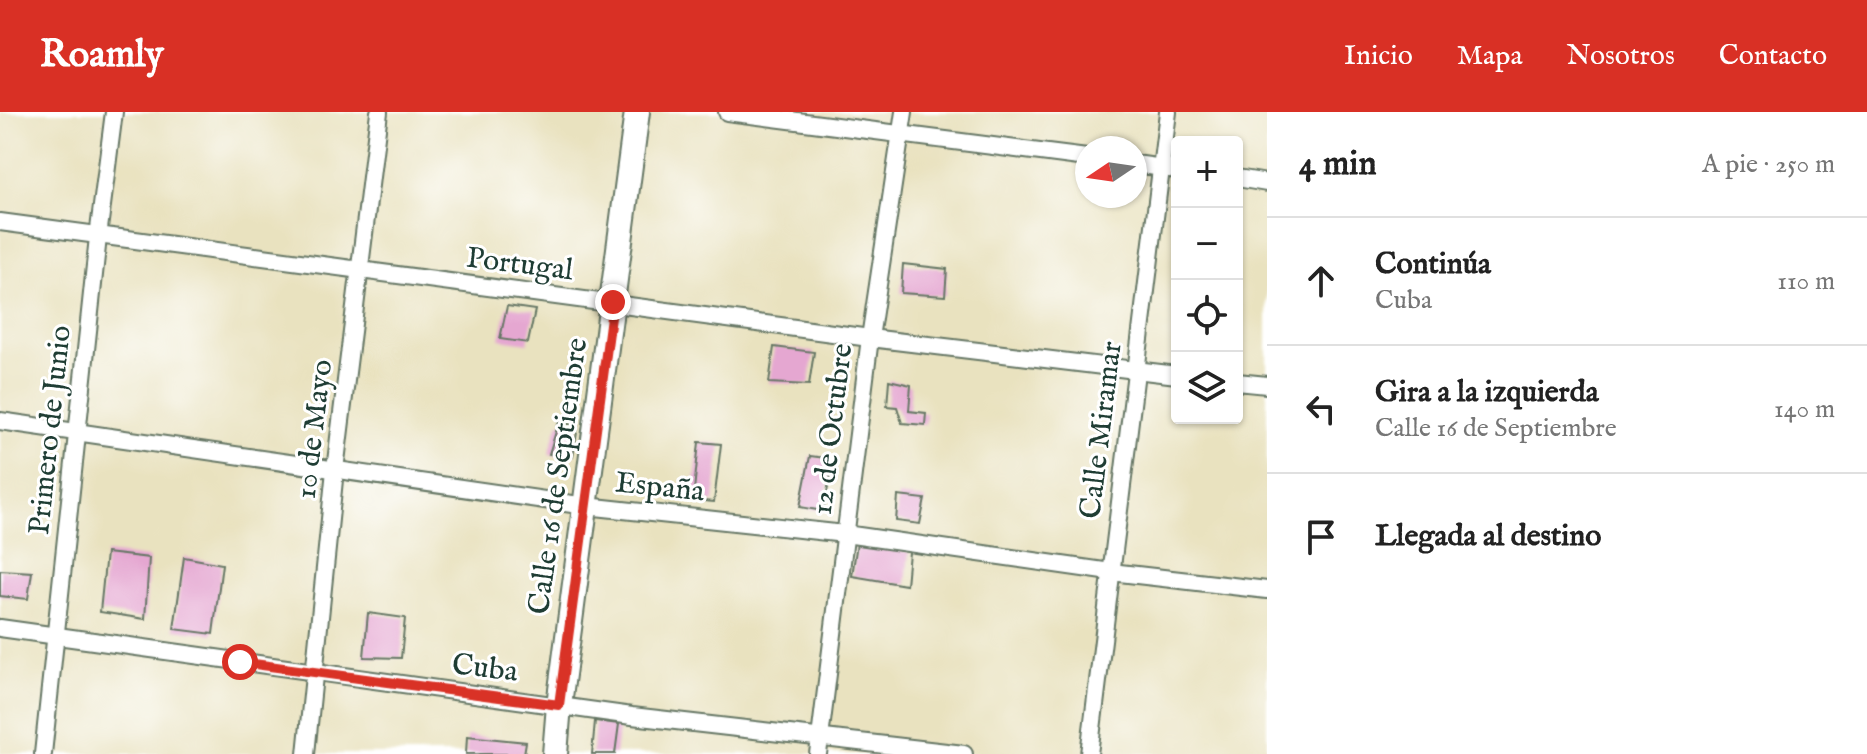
<!DOCTYPE html>
<html lang="es">
<head>
<meta charset="utf-8">
<style>
  body { margin:0; font-family:"IM FELL English",serif; background:#f2f2f2; color:#222 }
  .controls { position:absolute; right:24px; top:24px; display:grid; overflow:hidden; border-radius:8px; box-shadow:0 2px 6px #0004 }
  .controls button { width:72px; height:72px; display:grid; place-items:center; padding:0; border:0; border-bottom:2px solid #e0e0e0; background:#fff; color:#222; font:40px sans-serif }
  .compass { position:absolute; left:1075px; top:24px; width:72px; height:72px; border-radius:50%; background:#fff; box-shadow:0 2px 6px #0004; rotate:257deg }
  .stop { position:absolute; width:24px; height:24px; margin:-18px; border:6px solid #d93025; border-radius:50%; background:#fff }
  .stop.end { background:#d93025; border-color:#fff; box-shadow:0 2px 8px #0008 }
  .list { margin:0; padding:0; list-style:none }
  h2 { display:flex; justify-content:space-between; align-items:center; height:104px; margin:0; padding:0 32px; font-size:34px }
  h2 small { font-size:26px; font-weight:400; color:#767676 }
  .list li { display:grid; grid-template-columns:52px 1fr auto; gap:24px; align-items:center; box-sizing:border-box; height:128px; padding:0 32px; border-top:2px solid #e0e0e0 }
  .list b { display:block; font-size:30px; white-space:nowrap }
  .list p { margin:0; font-size:26px; white-space:nowrap; color:#767676 }
  .list em { font-size:26px; font-style:normal; color:#767676 }
  .icon { flex:none; width:44px; height:44px; fill:none; stroke:currentColor; stroke-width:2; stroke-linecap:round; stroke-linejoin:round }
  .map { position:relative; flex:none; width:1267px; height:642px; overflow:hidden }
  header { display:flex; align-items:center; gap:48px; box-sizing:border-box; height:112px; padding:0 40px; background:#d93025; color:#fff }
  header strong { font-size:38px }
  nav { display:flex; gap:44px; margin-inline-start:auto; font-size:28px }
  main { display:flex }
  aside { flex:1; background:#fff }
  .map>svg:first-child { display:block }
  .building { fill:#e5a7d1 }
  .lines { fill:none; stroke-linecap:round; stroke-linejoin:round }
  .street-casing { stroke:#667765; stroke-width:20 }
  .secondary-casing { stroke:#667765; stroke-width:28 }
  .street { stroke:#fff; stroke-width:16 }
  .secondary { stroke:#fff; stroke-width:24 }
  .route { stroke:#d93025; stroke-width:10 }
  .labels { text-anchor:middle; stroke-width:6; stroke-linejoin:round; paint-order:stroke }
  .street-label { font-size:30px; fill:#1f3d34; stroke:#fff }
</style>
</head>
<body>
<header>
<strong>Roamly</strong>
<nav><a>Inicio</a><a>Mapa</a><a>Nosotros</a><a>Contacto</a></nav>
</header>
<main>
<div class="map">
<svg width="1267" height="642" viewBox="0 0 1267 642">
  <rect width="100%" height="100%" fill="#fff"/>
  <filter id="ink" filterUnits="userSpaceOnUse"><feTurbulence type="fractalNoise" baseFrequency=".0125" numOctaves="2"/><feDisplacementMap in="SourceGraphic" scale="16" xChannelSelector="R" yChannelSelector="G"/><feConvolveMatrix kernelMatrix="1 2 1 2 8 2 1 2 1" color-interpolation-filters="sRGB"/></filter>
  <filter id="wash" filterUnits="userSpaceOnUse"><feTurbulence type="fractalNoise" baseFrequency=".006" numOctaves="4" result="noise"/><feDisplacementMap in="SourceGraphic" scale="32" xChannelSelector="R" yChannelSelector="G"/><feGaussianBlur stdDeviation="1.8" result="paint"/><feColorMatrix in="noise" values="0 0 0 0 0 0 0 0 0 0 0 0 0 0 0 0 0 1.4 0 .05"/><feComposite in="paint" operator="in"/></filter>
  <g filter="url(#wash)">
    <rect width="100%" height="100%" fill="#e9e2bf"/>
    <g id="blocks">
      <g class="building">
        <path d="M 903,152 L 947,157 L 945,184 L 901,181 Z"/>
        <path d="M 507,194 L 535,198 L 528,231 L 500,227 Z"/>
        <path d="M 774,235 L 814,240 L 809,273 L 769,271 Z"/>
        <path d="M 889,268 L 911,273 L 909,299 L 926,301 L 925,313 L 902,311 L 897,295 L 887,294 Z"/>
        <path d="M 559,310 L 578,314 L 573,345 L 549,342 Z"/>
        <path d="M 699,330 L 721,332 L 714,390 L 693,388 Z"/>
        <path d="M 810,344 L 834,347 L 823,399 L 800,395 Z"/>
        <path d="M 898,384 L 925,387 L 920,412 L 896,409 Z"/>
        <path d="M 857,431 L 909,440 L 906,473 L 852,464 Z"/>
        <path d="M 106,441 L 149,446 L 145,507 L 100,500 Z"/>
        <path d="M 184,445 L 222,452 L 213,522 L 174,517 Z"/>
        <path d="M 0,458 L 32,460 L 28,487 L 0,484 Z"/>
        <path d="M 368,501 L 405,506 L 401,546 L 364,545 Z"/>
        <path d="M 595,609 L 619,612 L 615,642 L 592,642 Z"/>
        <path d="M 467,624 L 526,630 L 524,642 L 466,642 Z"/>
      </g>
    </g>
  </g>
  <g filter="url(#ink)">
    <use href="#blocks" fill-opacity="0" stroke="#667765" stroke-width="2"/>
    <g class="lines">
      <defs>
        <g id="street">
          <path d="M 727,0 L 1087,46"/>
          <path d="M 1135,52 L 1177,58"/>
          <path d="M 1237,66 L 1267,71"/>
          <path d="M 0,110 L 870,226 L 1177,263"/>
          <path d="M 1237,270 L 1267,273"/>
          <path d="M 0,309 L 586,394 L 845,422 L 1111,460 L 1267,478"/>
          <path d="M 0,516 L 632,604 L 964,642"/>
          <path d="M 43,642 L 98,125 L 114,0"/>
          <path d="M 306,642 L 335,358 L 379,0"/>
          <path d="M 818,642 L 870,226 L 904,0"/>
          <path d="M 1089,642 L 1168,0"/>
        </g>
        <path id="secondary" d="M 555,642 L 559,593 L 637,0"/>
      </defs>
      <use href="#street" class="street-casing"/>
      <use href="#secondary" class="secondary-casing"/>
      <use href="#street" class="street"/>
      <use href="#secondary" class="secondary"/>
    </g>
  </g>
  <g class="lines" filter="url(#ink)">
    <path class="route" d="M 240,550 L 559,593 L 613,190"/>
  </g>
  <g class="labels">
    <g class="street-label">
      <text transform="translate(520 151) rotate(7)" y="10">Portugal</text>
      <text transform="translate(313 317) rotate(-83)" y="10">10 de Mayo</text>
      <text transform="translate(831 317) rotate(-83)" y="10">12 de Octubre</text>
      <text transform="translate(49 318) rotate(-84)" y="10">Primero de Junio</text>
      <text transform="translate(1100 318) rotate(-83)" y="10">Calle Miramar</text>
      <text transform="translate(557 364) rotate(-82)" y="10">Calle 16 de Septiembre</text>
      <text transform="translate(660 374) rotate(6)" y="10">España</text>
      <text transform="translate(485 555) rotate(7)" y="10">Cuba</text>
    </g>
  </g>
</svg>
<div class="controls">
<button>+</button>
<button>−</button>
<button><svg class="icon" aria-label="locate" viewBox="0 0 24 24"><circle cx="12" cy="12" r="6"/><path d="M12 2v4M12 18v4M2 12h4M18 12h4"/></svg></button>
<button><svg class="icon" aria-label="layers" viewBox="0 0 24 24"><path d="M12 4l9 5-9 5-9-5zM3 14l9 5 9-5"/></svg></button>
</div>
<svg class="compass" viewBox="-18 -18 36 36"><path d="M0-13l5 13h-10z" fill="#e53935"/><path d="M0 13l5-13h-10z" fill="#767676"/></svg>
<div class="stop" style="left:240px;top:550px"></div>
<div class="stop end" style="left:613px;top:190px"></div>
</div>
<aside>
<h2>4 min<small>A pie · 250 m</small></h2>
<ul class="list">
<li><svg class="icon" aria-label="ahead" viewBox="0 0 24 24"><path d="M12 20V5M6 11l6-6 6 6"/></svg><div><b>Continúa</b><p>Cuba</p></div><em>110 m</em></li>
<li><svg class="icon" aria-label="left" viewBox="0 0 24 24"><path d="M17 20v-9H6M10 6l-5 5 5 5"/></svg><div><b>Gira a la izquierda</b><p>Calle 16 de Septiembre</p></div><em>140 m</em></li>
<li><svg class="icon" aria-label="arrive" viewBox="0 0 24 24"><path d="M6 21V4h12l-3 4 3 4H6"/></svg><div><b>Llegada al destino</b></div></li>
</ul>
</aside>
</main>
</body>
</html>
